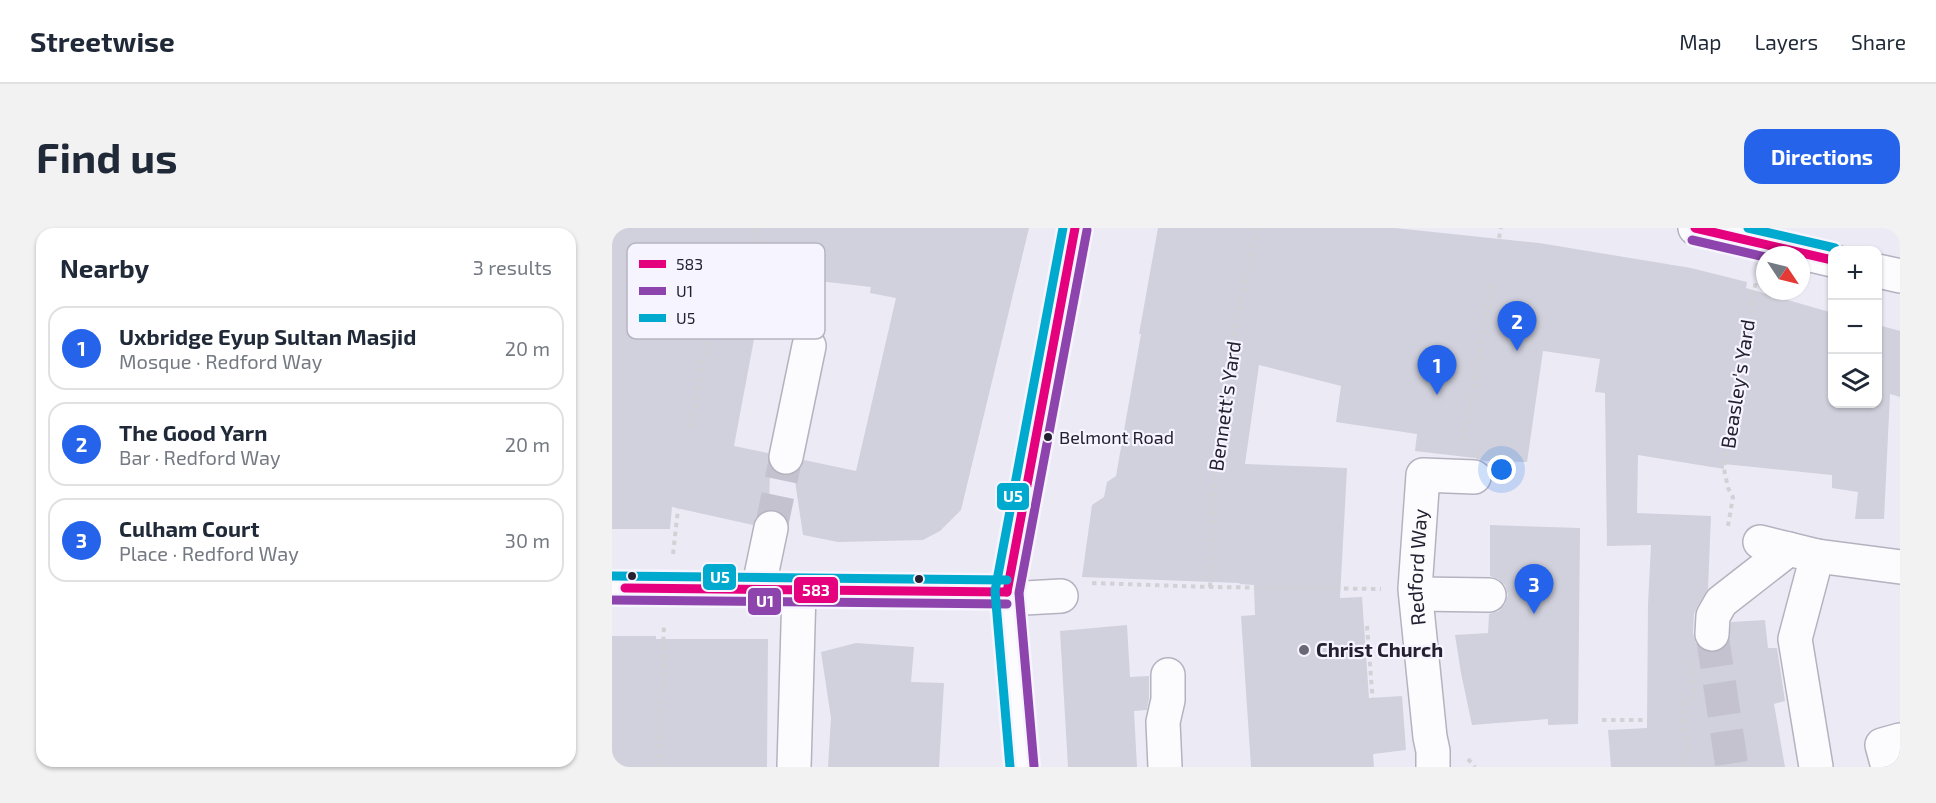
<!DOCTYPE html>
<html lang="en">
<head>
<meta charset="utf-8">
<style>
  body { margin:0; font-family:"Exo 2",sans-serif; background:#f2f2f3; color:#1f2937 }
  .controls { position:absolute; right:18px; top:18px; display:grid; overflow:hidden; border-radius:12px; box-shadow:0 2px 4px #0004 }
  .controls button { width:54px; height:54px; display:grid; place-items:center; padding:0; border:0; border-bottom:2px solid #e0e1e3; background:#fff; color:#1f2937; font:30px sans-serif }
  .compass { position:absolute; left:1144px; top:18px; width:54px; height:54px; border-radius:50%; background:#fff; box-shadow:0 2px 4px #0004; rotate:125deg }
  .you { position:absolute; left:890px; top:242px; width:21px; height:21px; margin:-15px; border:4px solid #fff; border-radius:50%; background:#1a73e8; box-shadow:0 0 0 9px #1a73e833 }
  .badge { display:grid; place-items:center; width:39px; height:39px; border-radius:50%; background:#2563eb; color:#fff; font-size:20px; font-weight:700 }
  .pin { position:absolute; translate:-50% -50px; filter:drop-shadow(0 2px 3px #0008) }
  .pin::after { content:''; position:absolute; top:32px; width:21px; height:18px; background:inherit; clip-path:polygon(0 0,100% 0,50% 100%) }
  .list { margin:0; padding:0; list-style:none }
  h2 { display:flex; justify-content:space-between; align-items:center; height:78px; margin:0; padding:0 24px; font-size:26px }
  h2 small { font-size:20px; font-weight:400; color:#747a83 }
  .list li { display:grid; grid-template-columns:39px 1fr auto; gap:18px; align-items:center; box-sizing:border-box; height:84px; margin:0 12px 12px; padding:0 12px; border:2px solid #e0e1e3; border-radius:18px }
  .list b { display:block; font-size:22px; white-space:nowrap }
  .list p { margin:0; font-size:20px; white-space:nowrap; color:#747a83 }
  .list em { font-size:20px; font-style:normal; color:#747a83 }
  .icon { flex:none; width:33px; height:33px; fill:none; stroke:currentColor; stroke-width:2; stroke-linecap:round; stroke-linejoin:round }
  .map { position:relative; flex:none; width:1288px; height:539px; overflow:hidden; border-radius:18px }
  header { display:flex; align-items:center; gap:36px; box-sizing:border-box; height:84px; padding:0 30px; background:#fff; border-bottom:2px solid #e0e1e3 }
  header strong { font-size:28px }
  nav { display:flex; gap:33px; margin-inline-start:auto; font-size:21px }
  .intro { display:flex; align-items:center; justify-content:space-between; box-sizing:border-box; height:144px; padding:0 36px }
  h1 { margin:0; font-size:42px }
  .button { padding:15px 27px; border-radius:18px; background:#2563eb; color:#fff; font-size:21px; font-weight:700 }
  main { display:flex; gap:36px; padding:0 36px }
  aside { flex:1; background:#fff; border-radius:18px; box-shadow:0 2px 4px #0004 }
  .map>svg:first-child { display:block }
  .building { fill:#d0d1dc }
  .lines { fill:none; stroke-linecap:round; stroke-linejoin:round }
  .minor-tunnel { stroke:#c4c2ce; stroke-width:33; stroke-dasharray:33 16; stroke-linecap:butt }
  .minor-casing { stroke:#b5b2c0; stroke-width:36 }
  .path { stroke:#d2d2d6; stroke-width:4; stroke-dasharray:4.5 4.5; stroke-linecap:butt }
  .minor { stroke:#fcfcfe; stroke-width:33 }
  .bus-1-casing { stroke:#f6f4fe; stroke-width:14 }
  .bus-2-casing { stroke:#f6f4fe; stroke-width:14 }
  .bus-3-casing { stroke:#f6f4fe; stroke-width:14 }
  .bus-1 { stroke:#e5007d; stroke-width:9 }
  .bus-2 { stroke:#8e44ad; stroke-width:9 }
  .bus-3 { stroke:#00a9ce; stroke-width:9 }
  .bus-dot { fill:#242032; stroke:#f6f4fe; stroke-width:2 }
  .poi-dot { fill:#6a6776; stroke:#f6f4fe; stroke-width:2 }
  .labels { text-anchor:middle; stroke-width:4.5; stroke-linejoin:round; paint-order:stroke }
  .bus-label { font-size:18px; fill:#242032; stroke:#f6f4fe; text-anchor:start }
  .street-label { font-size:20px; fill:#242032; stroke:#f6f4fe }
  .poi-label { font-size:20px; font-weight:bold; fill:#242032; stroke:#f6f4fe; text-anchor:start }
  .key { fill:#f6f4fe; stroke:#b7b4c1; stroke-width:1.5 }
  .key-label { font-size:16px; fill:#242032 }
  .line-badge { stroke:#f6f4fe; stroke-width:2 }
  .badge-label { font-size:16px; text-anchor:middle; font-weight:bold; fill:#fff }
</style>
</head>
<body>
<header>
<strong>Streetwise</strong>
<nav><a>Map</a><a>Layers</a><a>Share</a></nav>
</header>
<div class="intro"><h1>Find us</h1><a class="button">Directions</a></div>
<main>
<aside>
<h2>Nearby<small>3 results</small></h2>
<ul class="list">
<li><span class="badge">1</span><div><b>Uxbridge Eyup Sultan Masjid</b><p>Mosque · Redford Way</p></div><em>20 m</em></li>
<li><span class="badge">2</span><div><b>The Good Yarn</b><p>Bar · Redford Way</p></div><em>20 m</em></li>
<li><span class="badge">3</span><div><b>Culham Court</b><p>Place · Redford Way</p></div><em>30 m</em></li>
</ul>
</aside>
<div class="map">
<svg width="1288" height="539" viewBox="0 0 1288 539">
  <rect width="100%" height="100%" fill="#eceaf5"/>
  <g class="building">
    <path d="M 0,0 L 417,0 L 349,282 L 328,303 L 311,312 L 226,314 L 191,307 L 182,246 L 188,241 L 192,232 L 244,243 L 284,70 L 258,65 L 259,59 L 154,47 L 122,218 L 156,225 L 158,238 L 157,282 L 153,282 L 145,287 L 141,297 L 60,279 L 58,301 L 0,301 Z"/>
    <path d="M 546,0 L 783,0 L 927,15 L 1079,40 L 1135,54 L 1134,60 L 1221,85 L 1221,176 L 1266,176 L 1266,97 L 1288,103 L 1288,169 L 1278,166 L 1272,291 L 1243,291 L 1246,264 L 1220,260 L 1220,247 L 1112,236 L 1112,241 L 1026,227 L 1025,285 L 1099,288 L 1096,361 L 1085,379 L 1082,386 L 1081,405 L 1084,415 L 1090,422 L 1100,425 L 1108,423 L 1116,416 L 1119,394 L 1153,392 L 1156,420 L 1165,420 L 1173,473 L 1162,476 L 1173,539 L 999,539 L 996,502 L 1035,500 L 1036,376 L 1039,317 L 995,318 L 993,165 L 983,164 L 988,131 L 931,123 L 915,234 L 872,233 L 863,230 L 803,223 L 805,206 L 724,194 L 729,158 L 647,137 L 633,236 L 735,240 L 728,370 L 750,369 L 757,470 L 790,468 L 794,522 L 761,526 L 762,539 L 639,539 L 629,388 L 643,387 L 642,357 L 628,356 L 627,355 L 470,349 L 480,277 L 492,269 L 495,254 L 504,248 L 529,106 L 527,106 Z"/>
    <path d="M 878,297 L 968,300 L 966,496 L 936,497 L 936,491 L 860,497 L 849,445 L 843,407 L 876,405 L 877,386 L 887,383 L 893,376 L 896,367 L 893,357 L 886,351 L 878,348 Z"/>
    <path d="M 515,397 L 518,449 L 537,448 L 537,470 L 535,482 L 522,483 L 525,539 L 456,539 L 448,403 Z"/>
    <path d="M 0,408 L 44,408 L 44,411 L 156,411 L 155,539 L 0,539 Z"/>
    <path d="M 244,415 L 302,419 L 299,454 L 332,455 L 327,539 L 216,539 L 219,490 L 209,424 Z"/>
  </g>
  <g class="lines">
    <g class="minor-tunnel">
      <path d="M 159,300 L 174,229"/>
      <path d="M 1100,406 L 1120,539"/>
    </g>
    <defs>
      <g id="minor">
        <path d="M 1083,0 L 1220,32"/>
        <path d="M 1266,43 L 1288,48"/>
        <path d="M 174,229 L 197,118"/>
        <path d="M 1148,314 L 1205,328 L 1288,339"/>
        <path d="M 0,360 L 395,364"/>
        <path d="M 146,362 L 159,300"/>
        <path d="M 804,366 L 877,367"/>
        <path d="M 395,371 L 449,368"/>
        <path d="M 1100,406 L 1101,388 L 1109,374 L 1177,321"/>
        <path d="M 182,539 L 187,363"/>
        <path d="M 410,539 L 395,364 L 463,0"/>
        <path d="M 553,539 L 551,494 L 556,472 L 556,447"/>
        <path id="s1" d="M 821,539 L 821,523 L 818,509 L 803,361 L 811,247 L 862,249"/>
        <path d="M 1204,539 L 1183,411 L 1205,328"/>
        <path d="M 1276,539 L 1270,517 L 1288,512"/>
      </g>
    </defs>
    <use href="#minor" class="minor-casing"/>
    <g class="path">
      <path d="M 887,10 L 889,0"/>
      <path d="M 79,198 L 104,67 L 135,54 L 139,47 L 142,0"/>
      <path d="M 852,213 L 880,54"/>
      <path d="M 1116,298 L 1121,269 L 1116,260 L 1112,241 L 1144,52"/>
      <path d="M 61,326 L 66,281"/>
      <path d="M 480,355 L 598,359 L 769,361"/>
      <path d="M 598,359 L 603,234 L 619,119 L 645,0"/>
      <path d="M 755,398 L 761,475"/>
      <path d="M 990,492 L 1035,492"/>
      <path d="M 856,531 L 863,539"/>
      <path d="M 47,539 L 52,396"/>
      <path d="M 1072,539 L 1071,533 L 1075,519 L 1069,480 L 1083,466 L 1080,433"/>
    </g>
    <use href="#minor" class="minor"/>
    <defs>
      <g id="bus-1">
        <path d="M 1083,0 L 1220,32"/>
        <path d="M 13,360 L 395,364"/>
        <path d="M 395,364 L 463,0"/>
      </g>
      <g id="bus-2">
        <path d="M 1080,12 L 1153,29"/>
        <path d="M 0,372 L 395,376"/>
        <path d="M 422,538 L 407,365 L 475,2"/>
      </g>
      <g id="bus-3">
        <path d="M 1136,0 L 1223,20"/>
        <path d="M 0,348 L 395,352"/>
        <path d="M 398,539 L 383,363 L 451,0"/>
      </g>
    </defs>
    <use href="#bus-1" class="bus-1-casing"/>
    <use href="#bus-2" class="bus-2-casing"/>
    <use href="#bus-3" class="bus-3-casing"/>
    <use href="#bus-1" class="bus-1"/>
    <use href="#bus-2" class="bus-2"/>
    <use href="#bus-3" class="bus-3"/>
  </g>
  <g class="bus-dot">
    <circle cx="436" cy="209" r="5"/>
    <circle cx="20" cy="348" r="5"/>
    <circle cx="307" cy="351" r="5"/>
  </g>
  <circle class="poi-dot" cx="692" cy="422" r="6"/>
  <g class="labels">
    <g class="bus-label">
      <text x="447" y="216">Belmont Road</text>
    </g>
    <g class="street-label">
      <text transform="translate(1126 156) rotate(-81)" y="7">Beasley's Yard</text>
      <text transform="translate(613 178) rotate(-82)" y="7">Bennett's Yard</text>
      <text dy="7" stroke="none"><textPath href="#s1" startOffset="201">Redford Way</textPath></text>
    </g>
    <g class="poi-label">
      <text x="704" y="429">Christ Church</text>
    </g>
  </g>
  <rect x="15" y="15" width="198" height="96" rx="9" class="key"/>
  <rect x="27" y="32" width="27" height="8" fill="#e5007d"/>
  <rect x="27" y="59" width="27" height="8" fill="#8e44ad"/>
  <rect x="27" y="86" width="27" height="8" fill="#00a9ce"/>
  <g class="key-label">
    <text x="64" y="42">583</text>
    <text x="64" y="69">U1</text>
    <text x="64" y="96">U5</text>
  </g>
  <g class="line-badge">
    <rect x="384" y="254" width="34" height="29" rx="6" fill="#00a9ce"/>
    <rect x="90" y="335" width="35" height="28" rx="6" fill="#00a9ce"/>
    <rect x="181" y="348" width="46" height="28" rx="6" fill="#e5007d"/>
    <rect x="135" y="359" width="35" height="29" rx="6" fill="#8e44ad"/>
  </g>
  <g class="badge-label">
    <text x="401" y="274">U5</text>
    <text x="108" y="355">U5</text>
    <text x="204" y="368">583</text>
    <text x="153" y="379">U1</text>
  </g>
</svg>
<div class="controls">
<button>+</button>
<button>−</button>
<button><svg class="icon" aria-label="layers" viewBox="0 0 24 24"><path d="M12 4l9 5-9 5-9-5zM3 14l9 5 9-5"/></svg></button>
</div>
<svg class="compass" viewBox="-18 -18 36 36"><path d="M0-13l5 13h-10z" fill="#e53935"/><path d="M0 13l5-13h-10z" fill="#747a83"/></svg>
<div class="you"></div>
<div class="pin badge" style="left:825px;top:167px">1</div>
<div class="pin badge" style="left:905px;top:123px">2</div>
<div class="pin badge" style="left:922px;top:386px">3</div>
</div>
</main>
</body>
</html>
